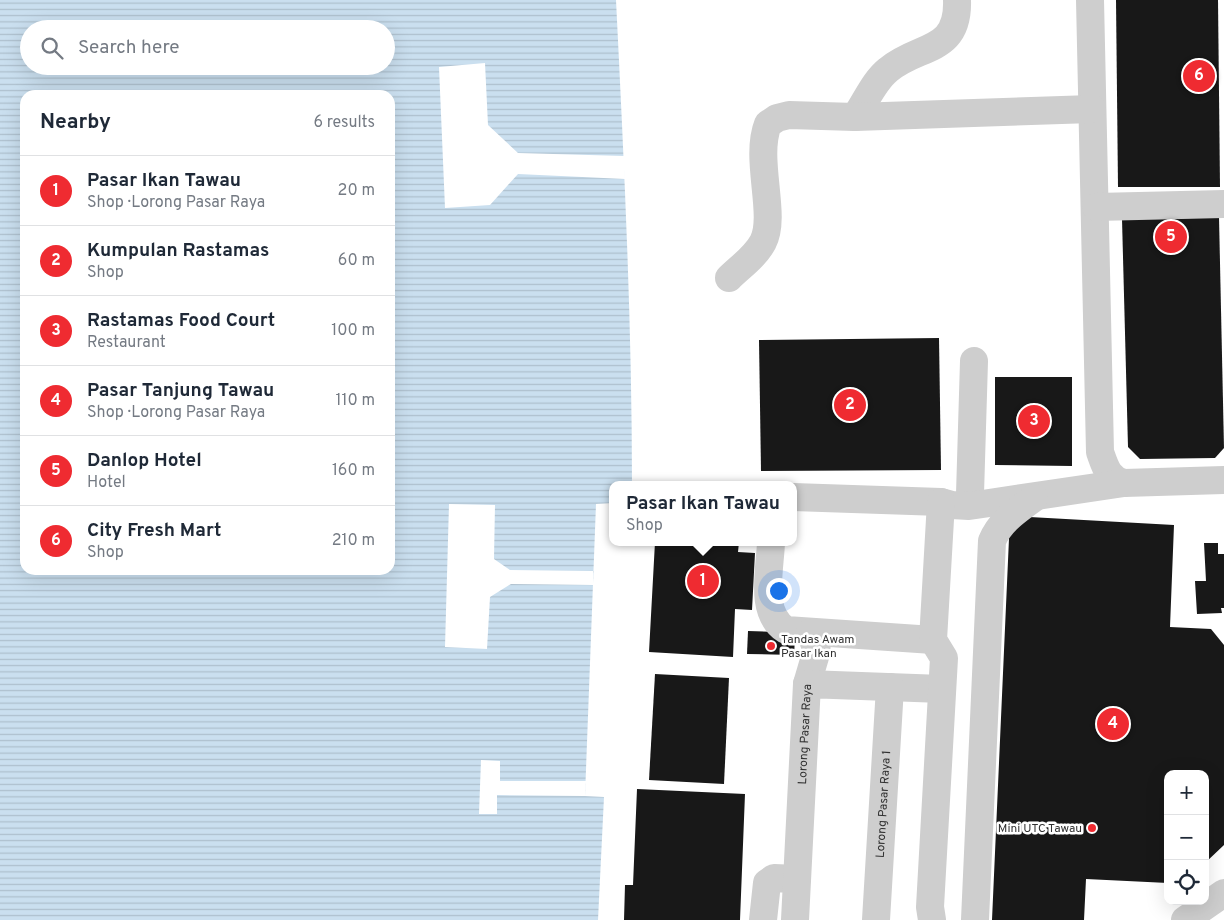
<!DOCTYPE html>
<html lang="en">
<head>
<meta charset="utf-8">
<style>
  body { margin:0; font-family:Overpass,sans-serif; background:#f2f2f3; color:#1f2937 }
  .controls { position:absolute; right:15px; bottom:15px; display:grid; overflow:hidden; border-radius:10px; box-shadow:0 5px 20px #0002 }
  .controls button { width:45px; height:45px; display:grid; place-items:center; padding:0; border:0; border-bottom:1px solid #e0e1e3; background:#fff; color:#1f2937; font:25px sans-serif }
  .you { position:absolute; left:778px; top:590px; width:18px; height:18px; margin:-12px; border:4px solid #fff; border-radius:50%; background:#1a73e8; box-shadow:0 0 0 8px #1a73e833 }
  .badge { display:grid; place-items:center; width:32px; height:32px; border-radius:50%; background:#ef2b31; color:#fff; font-size:16px; font-weight:700 }
  .pin { position:absolute; translate:-50% -50%; border:2px solid #fff; box-shadow:0 1px 5px #0006 }
  .popup { position:absolute; left:609px; top:481px; width:188px; height:65px; box-sizing:border-box; display:grid; place-content:center; border-radius:10px; background:#fff; filter:drop-shadow(0 1px 4px #0005); font-size:16px; white-space:nowrap; color:#747a83 }
  .popup b { font-size:19px; color:#1f2937 }
  .popup::after { content:''; position:absolute; left:50%; top:100%; margin-left:-10px; border:10px solid transparent; border-top-color:#fff }
  .list { margin:0; padding:0; list-style:none }
  h2 { display:flex; justify-content:space-between; align-items:center; height:65px; margin:0; padding:0 20px; font-size:21px }
  h2 small { font-size:16px; font-weight:400; color:#747a83 }
  .list li { display:grid; grid-template-columns:32px 1fr auto; gap:15px; align-items:center; box-sizing:border-box; height:70px; padding:0 20px; border-top:1px solid #e0e1e3 }
  .list b { display:block; font-size:19px; white-space:nowrap }
  .list p { margin:0; font-size:16px; white-space:nowrap; color:#747a83 }
  .list em { font-size:16px; font-style:normal; color:#747a83 }
  .icon { flex:none; width:28px; height:28px; fill:none; stroke:currentColor; stroke-width:2; stroke-linecap:round; stroke-linejoin:round }
  .map { position:relative; flex:none; width:1224px; height:920px; overflow:hidden }
  .search { position:absolute; background:#fff; box-shadow:0 5px 20px #0002; left:20px; top:20px; width:375px; height:55px; display:flex; align-items:center; gap:12px; box-sizing:border-box; padding:0 18px; border-radius:28px; color:#747a83; font-size:19px }
  .panel { position:absolute; background:#fff; box-shadow:0 5px 20px #0002; left:20px; top:90px; width:375px; height:485px; border-radius:15px }
  .map>svg:first-child { display:block }
  .water { fill:url(#water-rules); fill-rule:evenodd }
  .pier { fill:#fff }
  .building { fill:#181818 }
  .lines { fill:none; stroke-linecap:round; stroke-linejoin:round }
  .minor { stroke:#cecece; stroke-width:28 }
  .poi-dot { fill:#ef2b31; stroke:#fff; stroke-width:2 }
  .labels { text-anchor:middle; stroke-width:5; stroke-linejoin:round; paint-order:stroke }
  .poi-label { font-size:12px; fill:#313131; stroke:#fff; text-anchor:start }
  .street-label { font-size:12px; fill:#313131; stroke:#fff }
</style>
</head>
<body>
<div class="map">
<svg width="1224" height="920" viewBox="0 0 1224 920">
  <defs>
    <pattern id="water-rules" width="6" height="5" patternUnits="userSpaceOnUse" patternTransform="scale(1.25)"><rect width="6" height="5" fill="#cadfef"/><path d="M0 2.5h6" fill="none" stroke="#aec0cd"/></pattern>
  </defs>
  <rect width="100%" height="100%" fill="#fff"/>
  <path class="water" d="M 0,0 L 616,0 C 624,162 632,323 632,485 L 613,485 L 613,503 L 596,504 L 585,796 L 604,797 L 598,920 L 0,920 ZM 29,29 L 386,29 L 386,66 L 29,66 ZM 25,95 L 390,95 L 390,570 L 25,570 Z"/>
  <g class="pier">
    <path d="M 485,63 L 488,125 L 518,153 L 624,156 L 625,179 L 518,174 L 490,205 L 445,208 L 439,67 Z"/>
    <path d="M 449,504 L 495,505 L 494,559 L 510,570 L 593,571 L 593,585 L 511,584 L 490,597 L 487,649 L 445,647 Z"/>
    <path d="M 481,760 L 500,761 L 500,781 L 586,781 L 585,796 L 497,795 L 497,814 L 479,814 Z"/>
  </g>
  <g class="building">
    <path d="M 1116,0 L 1218,0 L 1220,187 L 1118,187 Z"/>
    <path d="M 1219,217 L 1224,448 L 1215,458 L 1140,459 L 1128,447 L 1122,219 Z"/>
    <path d="M 939,338 L 941,470 L 761,471 L 759,340 Z"/>
    <path d="M 995,377 L 1072,377 L 1072,466 L 995,465 Z"/>
    <path d="M 1010,516 L 1174,525 L 1170,627 L 1211,629 L 1224,645 L 1224,845 L 1205,863 L 1205,774 L 1168,774 L 1168,883 L 1086,879 L 1084,920 L 992,920 Z"/>
    <path d="M 655,542 L 739,542 L 738,552 L 755,553 L 752,610 L 735,609 L 733,657 L 649,652 Z"/>
    <path d="M 1204,543 L 1218,543 L 1218,554 L 1224,554 L 1224,608 L 1221,608 L 1222,613 L 1197,614 L 1195,581 L 1206,581 Z"/>
    <path d="M 748,631 L 779,632 L 795,638 L 794,655 L 747,654 Z"/>
    <path d="M 655,674 L 729,678 L 724,784 L 649,780 Z"/>
    <path d="M 637,789 L 745,794 L 740,920 L 624,920 L 625,885 L 633,885 Z"/>
  </g>
  <g class="lines">
    <g class="minor">
      <path d="M 1090,0 L 1100,452 C 1105,466 1108,479 1124,483"/>
      <path d="M 855,117 C 865,103 874,81 888,70 C 918,44 959,54 957,0"/>
      <path d="M 1096,207 L 1224,204"/>
      <path d="M 729,278 C 740,267 755,257 763,242 C 777,215 754,159 768,124 L 777,118 L 789,115 L 855,117 L 1092,109"/>
      <path d="M 970,494 L 974,361"/>
      <path d="M 793,497 L 941,502 L 952,505 L 969,506 L 1124,483 L 1224,480"/>
      <path d="M 771,542 C 770,571 759,613 786,630 L 933,640"/>
      <path d="M 807,684 L 817,650 L 810,633"/>
      <path d="M 763,920 L 767,883 L 774,878 L 797,879"/>
      <path id="s1" d="M 795,920 L 807,684 L 942,689"/>
      <path id="s2" d="M 876,920 L 890,687"/>
      <path d="M 932,920 L 930,907 L 944,658 L 933,640 L 941,502"/>
      <path d="M 975,920 L 992,541 C 1000,521 1018,510 1034,498"/>
      <path d="M 1185,920 L 1224,893"/>
    </g>
  </g>
  <g class="poi-dot">
    <circle cx="771" cy="646" r="5"/>
    <circle cx="1092" cy="828" r="5"/>
  </g>
  <g class="labels">
    <g class="poi-label">
      <text x="781" y="643">Tandas Awam<tspan x="781" dy="14">Pasar Ikan</tspan></text>
      <text x="1082" y="832" text-anchor="end">Mini UTC Tawau</text>
    </g>
    <g class="street-label">
      <text dy="4" stroke="none"><textPath href="#s1" startOffset="186">Lorong Pasar Raya</textPath></text>
      <text dy="4" stroke="none"><textPath href="#s2" startOffset="116">Lorong Pasar Raya 1</textPath></text>
    </g>
  </g>
</svg>
<div class="controls">
<button>+</button>
<button>−</button>
<button><svg class="icon" aria-label="locate" viewBox="0 0 24 24"><circle cx="12" cy="12" r="6"/><path d="M12 2v4M12 18v4M2 12h4M18 12h4"/></svg></button>
</div>
<div class="you"></div>
<div class="pin badge" style="left:703px;top:581px">1</div>
<div class="popup"><b>Pasar Ikan Tawau</b>Shop</div>
<div class="pin badge" style="left:850px;top:405px">2</div>
<div class="pin badge" style="left:1034px;top:421px">3</div>
<div class="pin badge" style="left:1113px;top:724px">4</div>
<div class="pin badge" style="left:1171px;top:237px">5</div>
<div class="pin badge" style="left:1199px;top:76px">6</div>
<div class="search"><svg class="icon" aria-label="search" viewBox="0 0 24 24"><circle cx="10" cy="10" r="6"/><path d="M15 15l6 6"/></svg>Search here</div>
<section class="panel">
<h2>Nearby<small>6 results</small></h2>
<ul class="list">
<li><span class="badge">1</span><div><b>Pasar Ikan Tawau</b><p>Shop · Lorong Pasar Raya</p></div><em>20 m</em></li>
<li><span class="badge">2</span><div><b>Kumpulan Rastamas</b><p>Shop</p></div><em>60 m</em></li>
<li><span class="badge">3</span><div><b>Rastamas Food Court</b><p>Restaurant</p></div><em>100 m</em></li>
<li><span class="badge">4</span><div><b>Pasar Tanjung Tawau</b><p>Shop · Lorong Pasar Raya</p></div><em>110 m</em></li>
<li><span class="badge">5</span><div><b>Danlop Hotel</b><p>Hotel</p></div><em>160 m</em></li>
<li><span class="badge">6</span><div><b>City Fresh Mart</b><p>Shop</p></div><em>210 m</em></li>
</ul>
</section>
</div>
</body>
</html>
